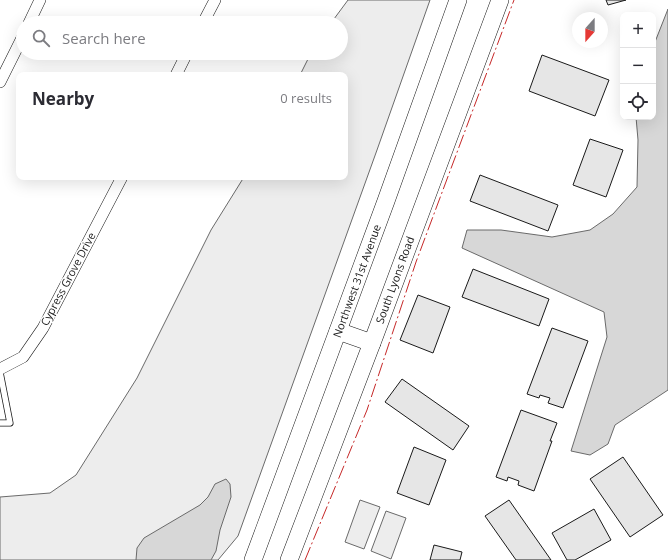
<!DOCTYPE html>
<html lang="en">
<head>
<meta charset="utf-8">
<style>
  body { margin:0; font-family:"Open Sans",sans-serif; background:#f2f2f3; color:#2b2b33 }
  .controls { position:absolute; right:12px; top:12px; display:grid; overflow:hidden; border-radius:8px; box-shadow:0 4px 16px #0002 }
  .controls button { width:36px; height:36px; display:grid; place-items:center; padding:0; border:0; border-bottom:1px solid #e1e1e2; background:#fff; color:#2b2b33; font:20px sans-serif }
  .compass { position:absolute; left:572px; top:12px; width:36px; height:36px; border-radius:50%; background:#fff; box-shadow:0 4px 16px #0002; rotate:201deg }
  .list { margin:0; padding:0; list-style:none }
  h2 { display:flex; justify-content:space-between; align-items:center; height:52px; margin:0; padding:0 16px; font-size:17px }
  h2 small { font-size:13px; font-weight:400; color:#7c7c81 }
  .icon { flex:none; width:22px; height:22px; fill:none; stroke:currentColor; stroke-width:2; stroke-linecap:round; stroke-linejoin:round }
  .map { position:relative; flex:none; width:668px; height:560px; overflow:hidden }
  .search { position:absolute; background:#fff; box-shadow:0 4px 16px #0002; left:16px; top:16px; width:332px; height:44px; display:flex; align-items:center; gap:10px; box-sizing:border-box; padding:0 14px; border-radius:22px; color:#7c7c81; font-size:15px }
  .panel { position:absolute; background:#fff; box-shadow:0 4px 16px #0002; left:16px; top:72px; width:332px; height:108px; border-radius:8px }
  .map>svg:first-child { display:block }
  .built { fill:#ededed; stroke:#6a6a6a }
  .water { fill:#d7d7d7; stroke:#6a6a6a }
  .building { fill:#e6e6e6; stroke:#1a1a1a }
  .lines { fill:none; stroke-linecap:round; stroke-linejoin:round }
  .lane-casing { stroke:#1a1a1a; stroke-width:7 }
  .street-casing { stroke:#1a1a1a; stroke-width:12 }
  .primary-casing { stroke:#1a1a1a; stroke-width:18 }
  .lane { stroke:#fff; stroke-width:5.5 }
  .street { stroke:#fff; stroke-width:11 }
  .primary { stroke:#fff; stroke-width:17 }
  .power { stroke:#c62828; stroke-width:1; stroke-dasharray:14 3 2 3; stroke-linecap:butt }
  .labels { text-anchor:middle; stroke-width:3; stroke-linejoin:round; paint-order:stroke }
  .street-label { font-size:11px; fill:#1a1a1a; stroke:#fff }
</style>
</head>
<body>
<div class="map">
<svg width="668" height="560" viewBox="0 0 668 560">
  <rect width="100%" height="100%" fill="#fff"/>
  <g class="built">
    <path d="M 348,0 L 430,0 L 377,150 L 238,536 L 218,560 L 0,560 L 0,497 L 50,493 L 76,475 L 137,378 L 211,230 L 244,177 L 345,177 L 345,75 L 300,75 L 311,53 L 341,53 L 341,23 L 331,23 Z"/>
    <path d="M 360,500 L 380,507 L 364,549 L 345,542 Z"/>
    <path d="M 386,511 L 406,518 L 391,559 L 371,551 Z"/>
  </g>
  <g class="water">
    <path d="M 668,9 L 668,390 L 615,425 L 608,444 L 590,455 L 571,451 L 607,337 L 604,312 L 462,248 L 467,230 L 501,230 L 552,237 L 590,230 L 613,214 L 637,187 L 638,140 L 636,117 L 653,117 L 653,47 Z"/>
    <path d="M 226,479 L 230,484 L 231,497 L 220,530 L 216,551 L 211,560 L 136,560 L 137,548 L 144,538 L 200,505 L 208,497 L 215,484 Z"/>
  </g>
  <g class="building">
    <path d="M 606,0 L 626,0 L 608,5 Z"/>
    <path d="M 542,55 L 609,80 L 595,116 L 529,91 Z"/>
    <path d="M 590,139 L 623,150 L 606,197 L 573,185 Z"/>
    <path d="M 480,175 L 558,205 L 548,231 L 470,201 Z"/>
    <path d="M 473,269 L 549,299 L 539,326 L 462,297 Z"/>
    <path d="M 418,295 L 450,307 L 433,353 L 400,340 Z"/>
    <path d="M 552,328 L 588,341 L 563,408 L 548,403 L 550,398 L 540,395 L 539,398 L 527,394 Z"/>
    <path d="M 402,379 L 469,426 L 453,450 L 385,402 Z"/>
    <path d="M 521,410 L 557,423 L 550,441 L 552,441 L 534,491 L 518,485 L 519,481 L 508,477 L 507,481 L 496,477 Z"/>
    <path d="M 414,447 L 446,460 L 429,505 L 397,493 Z"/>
    <path d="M 623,457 L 663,515 L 630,537 L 590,479 Z"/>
    <path d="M 509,500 L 551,560 L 516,560 L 485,516 Z"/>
    <path d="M 594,509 L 611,540 L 575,560 L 567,560 L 552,533 Z"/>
    <path d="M 434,545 L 462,552 L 460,560 L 430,560 Z"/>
  </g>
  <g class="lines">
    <defs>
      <path id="lane" d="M 0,372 L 10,423 L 0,423"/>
      <g id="street">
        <path d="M 29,23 L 40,0"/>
        <path d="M 203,23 L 215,0"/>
        <path d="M 176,75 L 187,53"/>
        <path d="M 0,82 L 23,36"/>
        <path d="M 0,369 L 23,357 L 43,328 L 122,177"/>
      </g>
      <g id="primary">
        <path d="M 338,331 L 372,343"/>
        <path d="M 253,560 L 386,201 L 458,0"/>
        <path d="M 289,560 L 375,335 L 500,0"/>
      </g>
    </defs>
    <use href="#lane" class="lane-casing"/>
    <use href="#street" class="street-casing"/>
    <use href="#primary" class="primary-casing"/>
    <use href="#lane" class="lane"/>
    <use href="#street" class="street"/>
    <use href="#primary" class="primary"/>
    <path class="power" d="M 305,560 L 367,410 L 416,262 L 514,0"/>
  </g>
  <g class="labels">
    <g class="street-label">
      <text transform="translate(68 279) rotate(-62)" y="4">Cypress Grove Drive</text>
      <text transform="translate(395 280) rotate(-70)" y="4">South Lyons Road</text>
      <text transform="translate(357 281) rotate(-70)" y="4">Northwest 31st Avenue</text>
    </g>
  </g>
</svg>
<div class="controls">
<button>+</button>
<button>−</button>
<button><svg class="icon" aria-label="locate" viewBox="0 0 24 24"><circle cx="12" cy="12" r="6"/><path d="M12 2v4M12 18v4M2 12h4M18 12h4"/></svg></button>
</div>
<svg class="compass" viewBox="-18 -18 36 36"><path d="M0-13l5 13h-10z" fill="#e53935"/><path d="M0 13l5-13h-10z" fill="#7c7c81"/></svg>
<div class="search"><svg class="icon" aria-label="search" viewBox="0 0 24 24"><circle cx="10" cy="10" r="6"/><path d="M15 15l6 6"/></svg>Search here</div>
<section class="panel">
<h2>Nearby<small>0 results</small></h2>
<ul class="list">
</ul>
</section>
</div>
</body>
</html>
